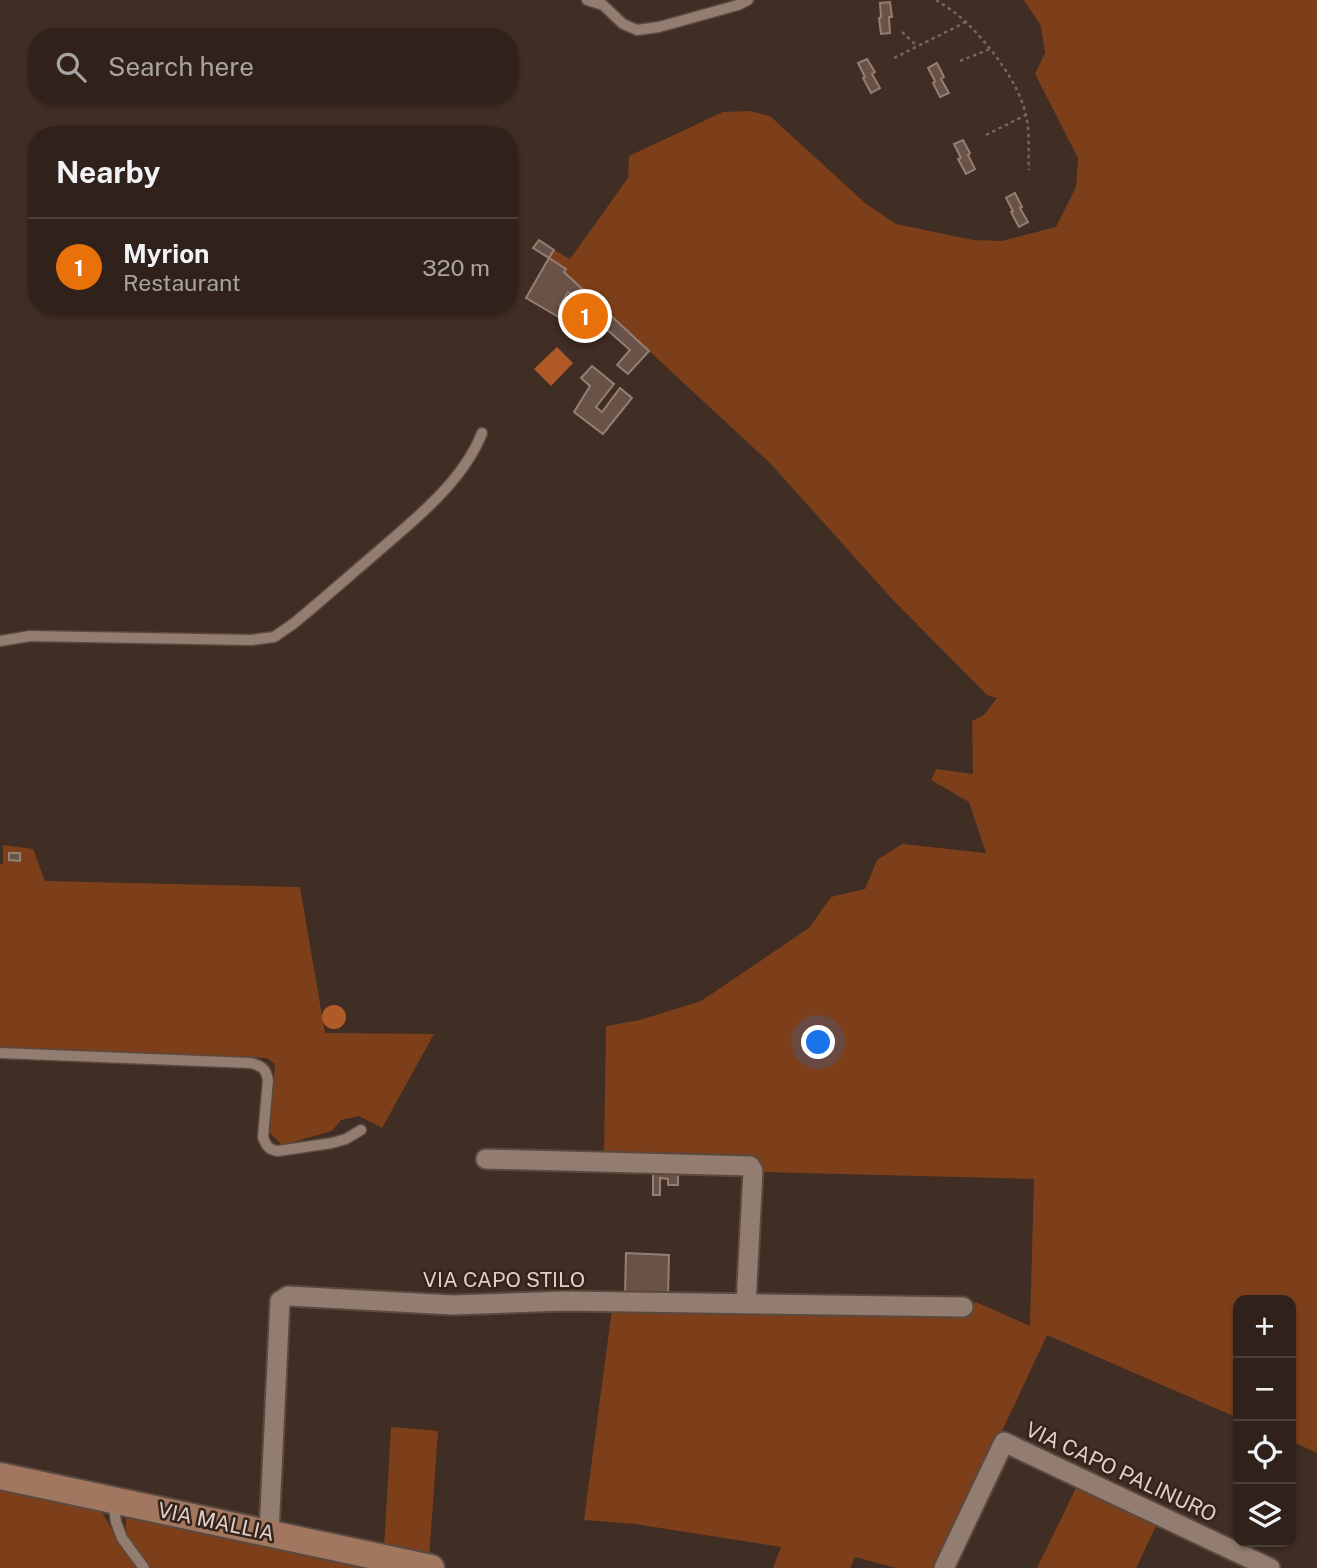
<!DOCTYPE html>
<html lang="en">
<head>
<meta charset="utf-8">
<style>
  body { margin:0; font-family:"Public Sans",sans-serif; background:#3c2f27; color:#f1f3f6 }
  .controls { position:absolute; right:21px; bottom:21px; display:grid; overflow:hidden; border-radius:14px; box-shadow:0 2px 5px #0004 }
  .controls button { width:63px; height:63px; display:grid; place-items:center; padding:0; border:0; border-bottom:2px solid #4b3f39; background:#30221a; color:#f1f3f6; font:35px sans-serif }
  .you { position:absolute; left:819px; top:1043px; width:24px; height:24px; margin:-18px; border:5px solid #fff; border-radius:50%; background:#1a73e8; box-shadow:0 0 0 10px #1a73e833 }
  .badge { display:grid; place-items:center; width:46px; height:46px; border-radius:50%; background:#65c5ef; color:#fff; font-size:23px; font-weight:700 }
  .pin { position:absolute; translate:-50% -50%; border:4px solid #fff; box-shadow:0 2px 7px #0006 }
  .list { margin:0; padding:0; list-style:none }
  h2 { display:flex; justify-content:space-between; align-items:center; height:91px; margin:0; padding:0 28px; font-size:30px }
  h2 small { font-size:23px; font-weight:400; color:#a8a4a2 }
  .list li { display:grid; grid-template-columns:46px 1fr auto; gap:21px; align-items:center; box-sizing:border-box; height:98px; padding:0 28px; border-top:2px solid #4b3f39 }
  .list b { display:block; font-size:26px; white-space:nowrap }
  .list p { margin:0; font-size:23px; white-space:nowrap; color:#a8a4a2 }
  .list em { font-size:23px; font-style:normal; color:#a8a4a2 }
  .icon { flex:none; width:38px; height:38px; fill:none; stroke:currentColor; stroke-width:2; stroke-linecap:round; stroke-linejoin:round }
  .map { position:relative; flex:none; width:1317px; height:1568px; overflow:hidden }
  .search { position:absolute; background:#30221a; box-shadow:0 2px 5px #0004; left:28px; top:28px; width:490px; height:77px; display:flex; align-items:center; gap:18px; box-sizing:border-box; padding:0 24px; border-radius:28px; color:#a8a4a2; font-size:26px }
  .panel { position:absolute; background:#30221a; box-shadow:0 2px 5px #0004; left:28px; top:126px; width:490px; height:189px; border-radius:28px }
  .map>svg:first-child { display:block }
  .green { fill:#7d3f1a }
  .water { fill:#b05b27 }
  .building { fill:#695348; stroke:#957e72; stroke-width:2 }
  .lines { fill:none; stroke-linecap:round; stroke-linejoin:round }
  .lane-casing { stroke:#5a4940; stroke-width:13 }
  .street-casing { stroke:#5a4940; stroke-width:23 }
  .secondary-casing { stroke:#5a4940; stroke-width:30 }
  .path { stroke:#77665d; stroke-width:2.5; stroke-dasharray:3.5 3.5; stroke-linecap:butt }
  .lane { stroke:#937c70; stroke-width:10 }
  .street { stroke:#937c70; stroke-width:19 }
  .secondary { stroke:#a1775f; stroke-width:26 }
  .labels { text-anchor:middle; stroke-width:5; stroke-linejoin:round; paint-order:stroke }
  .street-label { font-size:21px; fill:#ddd0ca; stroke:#362319 }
</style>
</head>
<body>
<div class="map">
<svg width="1317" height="1568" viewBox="0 0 1317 1568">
  <rect width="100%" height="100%" fill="#402d23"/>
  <g class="green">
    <path d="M 1024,0 L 1317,0 L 1317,1453 L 1291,1441 L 1291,1300 L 1238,1300 L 1238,1418 L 1047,1335 L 938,1568 L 897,1568 L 855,1557 L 850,1568 L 773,1568 L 781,1547 L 635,1524 L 584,1520 L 612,1309 L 963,1313 L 976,1302 L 1030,1326 L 1034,1179 L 762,1172 L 604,1155 L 606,1026 L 640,1020 L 701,1001 L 809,928 L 831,897 L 865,889 L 877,860 L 902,844 L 986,853 L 969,802 L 931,780 L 936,769 L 973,774 L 972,721 L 984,715 L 997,698 L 987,695 L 893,600 L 770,463 L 564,272 L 566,268 L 549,258 L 554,250 L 570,259 L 628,178 L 629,156 L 723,112 L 750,111 L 770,116 L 865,203 L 896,224 L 973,240 L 1002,241 L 1056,227 L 1076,187 L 1078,158 L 1035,74 L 1045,53 L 1041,26 Z"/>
    <path d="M 3,845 L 33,849 L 45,881 L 300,887 L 325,1033 L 434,1034 L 382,1128 L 359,1116 L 341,1120 L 332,1131 L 282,1145 L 270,1133 L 275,1064 L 267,1058 L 0,1047 L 0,864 L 3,864 Z"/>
    <path d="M 391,1427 L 438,1431 L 429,1559 L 384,1549 Z"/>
    <path d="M 0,1484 L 98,1505 L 116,1537 L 138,1568 L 0,1568 Z"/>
    <path d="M 1078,1484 L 1158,1522 L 1136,1568 L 1037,1568 Z"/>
    <path d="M 127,1515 L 401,1568 L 149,1568 C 137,1551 121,1537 127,1515 Z"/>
  </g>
  <g class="water">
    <path d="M 557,347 L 573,363 L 551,386 L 534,369 Z"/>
    <circle cx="334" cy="1017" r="12"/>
  </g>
  <g class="building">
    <path d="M 890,2 L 892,17 L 889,17 L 890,33 L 881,34 L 879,18 L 881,17 L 880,3 Z"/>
    <path d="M 867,59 L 875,72 L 872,74 L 880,88 L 871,93 L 863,78 L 865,77 L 858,63 Z"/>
    <path d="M 937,63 L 944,77 L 941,79 L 949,93 L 940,97 L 933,83 L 935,81 L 928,68 Z"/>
    <path d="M 963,140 L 970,153 L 968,155 L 975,169 L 966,174 L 958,159 L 961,158 L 954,144 Z"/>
    <path d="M 1015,193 L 1022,207 L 1020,208 L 1028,222 L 1019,227 L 1011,212 L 1013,211 L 1006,198 Z"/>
    <path d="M 539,240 L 554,250 L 549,258 L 533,248 Z"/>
    <path d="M 549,258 L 566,269 L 564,272 L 649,351 L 628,374 L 617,365 L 630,350 L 595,319 L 579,337 L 565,324 L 583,304 L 568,292 L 560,305 L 568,309 L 562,319 L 526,298 Z"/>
    <path d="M 592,366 L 614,384 L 596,407 L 602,412 L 620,388 L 632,398 L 603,434 L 574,412 L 590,386 L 581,378 Z"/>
    <path d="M 9,853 L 20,853 L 20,861 L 9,860 Z"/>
    <path d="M 653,1171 L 678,1171 L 678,1185 L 668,1185 L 668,1179 L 660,1178 L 660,1195 L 653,1195 Z"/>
    <path d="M 626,1253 L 669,1255 L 668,1296 L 625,1294 Z"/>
  </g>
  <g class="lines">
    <defs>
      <g id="lane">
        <path d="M 587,0 L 603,5 L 623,24 L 637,30 L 659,27 L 738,5 L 748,0"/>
        <path d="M 0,641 L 30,636 L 251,640 L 274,637 L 293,624 C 321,601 348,577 375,554 C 414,520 463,482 482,433"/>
        <path d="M 0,1053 L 251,1063 C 262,1066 266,1069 268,1080 L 263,1137 C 266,1146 269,1150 278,1151 L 332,1143 L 346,1139 L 361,1130"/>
        <path d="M 113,1501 L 116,1522 L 122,1538 L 144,1568"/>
      </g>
      <g id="street">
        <path d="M 486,1159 L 750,1166 L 753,1171 L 746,1304"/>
        <path d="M 269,1533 L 280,1301 L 288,1296 L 453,1305 L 565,1301 L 963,1307"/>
        <path d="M 944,1568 L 1004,1442 L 1270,1568"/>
      </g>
      <path id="secondary" d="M 0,1476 L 431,1568"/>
    </defs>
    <use href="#lane" class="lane-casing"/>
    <use href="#street" class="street-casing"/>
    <use href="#secondary" class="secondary-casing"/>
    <g class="path">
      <path d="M 936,0 C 947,7 958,14 967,23 C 990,46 1019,83 1026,115 C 1030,132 1028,153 1029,170"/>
      <path d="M 902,32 L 917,46"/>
      <path d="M 894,58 L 966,22"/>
      <path d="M 960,61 L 990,49"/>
      <path d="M 986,135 L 1026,115"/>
    </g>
    <use href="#lane" class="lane"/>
    <use href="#street" class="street"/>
    <use href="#secondary" class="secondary"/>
  </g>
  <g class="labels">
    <g class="street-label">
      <text x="504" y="1287">VIA CAPO STILO</text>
      <text transform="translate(1121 1472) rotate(25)" y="7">VIA CAPO PALINURO</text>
      <text transform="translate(216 1522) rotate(12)" y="7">VIA MALLIA</text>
    </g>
  </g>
</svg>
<div class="controls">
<button>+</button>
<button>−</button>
<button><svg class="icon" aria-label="locate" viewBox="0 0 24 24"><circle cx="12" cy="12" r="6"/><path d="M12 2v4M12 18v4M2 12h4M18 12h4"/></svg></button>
<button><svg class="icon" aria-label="layers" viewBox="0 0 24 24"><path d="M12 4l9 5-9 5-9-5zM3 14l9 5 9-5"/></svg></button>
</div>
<div class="you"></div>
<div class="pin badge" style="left:585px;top:316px;background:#e8710a">1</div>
<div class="search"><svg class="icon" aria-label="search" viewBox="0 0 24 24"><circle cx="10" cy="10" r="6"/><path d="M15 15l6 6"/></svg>Search here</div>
<section class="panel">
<h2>Nearby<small></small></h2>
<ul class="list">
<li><span class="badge" style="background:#e8710a">1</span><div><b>Myrion</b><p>Restaurant</p></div><em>320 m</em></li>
</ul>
</section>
</div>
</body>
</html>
